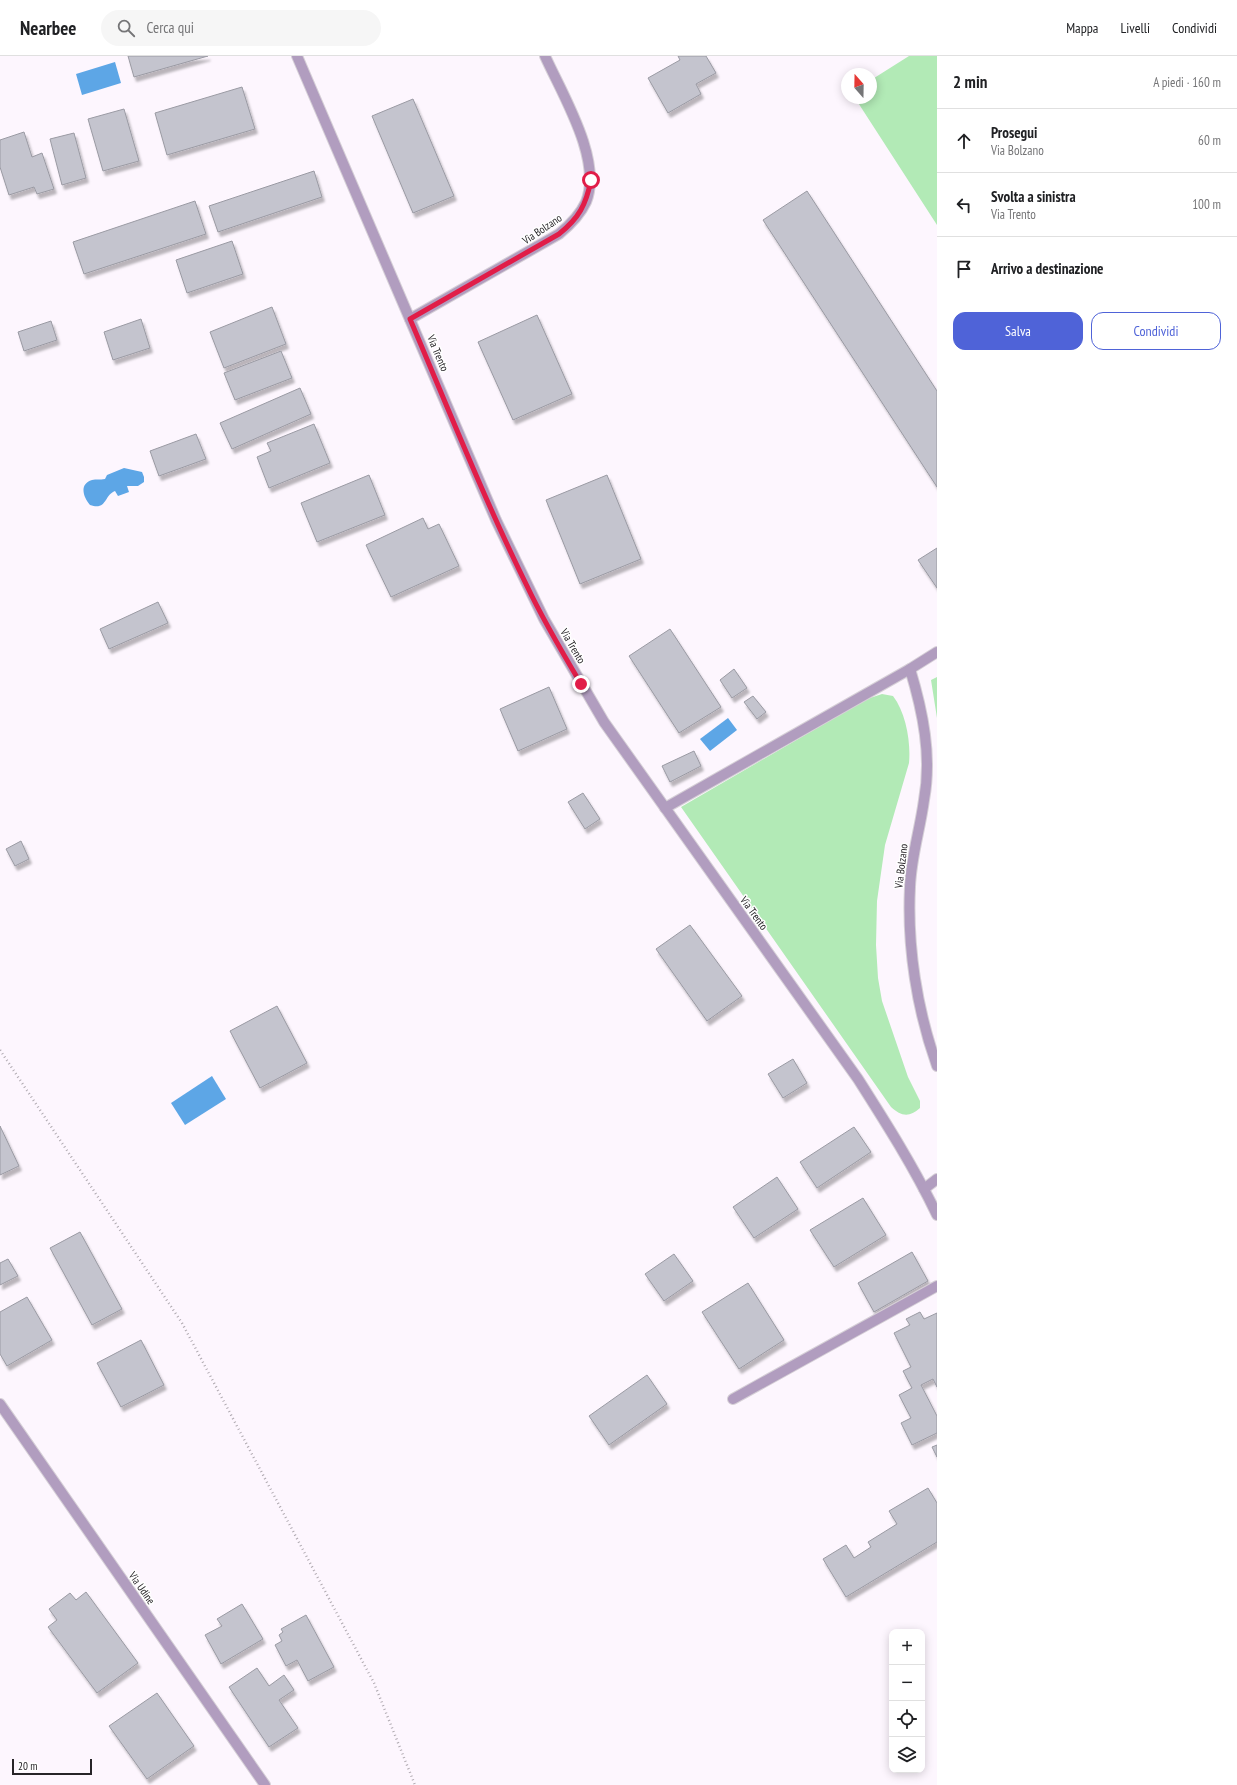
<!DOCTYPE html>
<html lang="it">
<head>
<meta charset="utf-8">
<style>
  body { margin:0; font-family:"PT Sans Narrow",sans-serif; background:#f6f6f6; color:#202124 }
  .controls { position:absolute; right:12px; bottom:12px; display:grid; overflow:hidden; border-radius:8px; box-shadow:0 2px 10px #0003 }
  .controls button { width:36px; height:36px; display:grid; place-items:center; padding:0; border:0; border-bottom:1px solid #e0e0e0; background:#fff; color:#202124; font:20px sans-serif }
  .compass { position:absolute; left:841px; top:12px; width:36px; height:36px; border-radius:50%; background:#fff; box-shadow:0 2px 10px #0003; rotate:340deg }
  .scale { position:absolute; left:12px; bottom:10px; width:80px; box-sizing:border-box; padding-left:4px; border:2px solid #272428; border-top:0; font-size:11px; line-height:14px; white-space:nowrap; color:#272428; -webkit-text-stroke:3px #fff; paint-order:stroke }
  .stop { position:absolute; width:12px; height:12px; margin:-9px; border:3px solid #e11d48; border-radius:50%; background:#fff }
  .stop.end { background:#e11d48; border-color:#fff; box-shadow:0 1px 4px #0008 }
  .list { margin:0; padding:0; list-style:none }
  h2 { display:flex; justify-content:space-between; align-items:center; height:52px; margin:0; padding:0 16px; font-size:17px }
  h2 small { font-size:13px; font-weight:400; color:#757577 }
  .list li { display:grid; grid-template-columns:26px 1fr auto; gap:12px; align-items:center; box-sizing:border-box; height:64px; padding:0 16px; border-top:1px solid #e0e0e0 }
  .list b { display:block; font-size:15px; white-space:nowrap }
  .list p { margin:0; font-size:13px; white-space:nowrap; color:#757577 }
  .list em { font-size:13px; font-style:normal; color:#757577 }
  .actions { display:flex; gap:8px; padding:12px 16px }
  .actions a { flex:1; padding:9px 0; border:1px solid #4f63d8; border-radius:12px; text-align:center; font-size:14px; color:#4f63d8 }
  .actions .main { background:#4f63d8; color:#fff }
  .icon { flex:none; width:22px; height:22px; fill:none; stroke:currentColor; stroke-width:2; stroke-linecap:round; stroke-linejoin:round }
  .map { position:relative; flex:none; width:937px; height:1729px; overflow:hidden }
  header { display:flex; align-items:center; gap:24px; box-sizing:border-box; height:56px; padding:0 20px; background:#fff; border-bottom:1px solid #e0e0e0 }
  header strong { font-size:19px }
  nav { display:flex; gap:22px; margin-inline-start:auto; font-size:14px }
  .search { width:280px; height:36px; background:#f6f6f6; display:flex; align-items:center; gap:10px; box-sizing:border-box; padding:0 14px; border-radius:22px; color:#757577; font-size:15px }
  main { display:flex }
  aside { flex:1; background:#fff }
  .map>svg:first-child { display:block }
  .green { fill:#b2eab6 }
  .water { fill:#5da6e6 }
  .building { fill:#c4c4ce; stroke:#9a9aa3; filter:url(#shadow) }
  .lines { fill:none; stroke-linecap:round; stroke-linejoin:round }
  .lane-casing { stroke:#d6d0d7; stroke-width:12 }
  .street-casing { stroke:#d6d0d7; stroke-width:12 }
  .path { stroke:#b0aab1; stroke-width:2.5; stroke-dasharray:1 3; stroke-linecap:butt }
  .lane { stroke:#b19dbf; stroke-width:10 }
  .street { stroke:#b19dbf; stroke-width:10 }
  .route { stroke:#e11d48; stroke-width:5 }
  .labels { text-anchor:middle; stroke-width:3; stroke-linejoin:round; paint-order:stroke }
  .street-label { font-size:11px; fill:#272428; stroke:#fff }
</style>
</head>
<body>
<header>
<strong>Nearbee</strong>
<div class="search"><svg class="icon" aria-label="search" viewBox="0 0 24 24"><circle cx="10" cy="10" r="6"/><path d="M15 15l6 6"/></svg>Cerca qui</div>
<nav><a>Mappa</a><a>Livelli</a><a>Condividi</a></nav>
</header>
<main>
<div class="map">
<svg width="937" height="1729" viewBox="0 0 937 1729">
  <defs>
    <filter id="shadow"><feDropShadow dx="2.5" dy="4.5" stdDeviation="1" flood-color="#0004"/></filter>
  </defs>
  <rect width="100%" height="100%" fill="#fdf6fe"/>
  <g class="green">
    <path d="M 909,0 L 937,0 L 937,169 L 855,42 L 871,42 L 871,24 Z"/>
    <path d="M 937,621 L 937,749 L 937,662 L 931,624 Z"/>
    <path d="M 882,638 L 893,640 C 906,657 911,686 909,707 L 885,789 L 877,845 L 876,889 L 878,922 L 882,945 L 908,1021 L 920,1045 L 920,1052 C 909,1062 901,1060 891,1051 L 681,751 L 867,643 Z"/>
  </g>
  <g class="water">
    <path d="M 115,6 L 121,27 L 82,39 L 76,18 Z"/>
    <path d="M 124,412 L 142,416 L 144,421 L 144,426 L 138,430 L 127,430 L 129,436 L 118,440 L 115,435 C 104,439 107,455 90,449 C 83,441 79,428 92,424 C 96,423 100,424 105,423 L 107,419 Z"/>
    <path d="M 728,662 L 737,674 L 710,695 L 700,683 Z"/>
    <path d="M 212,1020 L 226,1043 L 185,1069 L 171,1047 Z"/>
  </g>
  <g class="building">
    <path d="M 128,0 L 208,0 L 134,21 Z"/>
    <path d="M 678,0 L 706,0 L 716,17 L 696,28 L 701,38 L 668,57 L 648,22 L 680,4 Z"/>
    <path d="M 242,31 L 255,73 L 167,99 L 155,57 Z"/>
    <path d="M 413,43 L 454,140 L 413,157 L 372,60 Z"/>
    <path d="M 124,53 L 139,105 L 103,115 L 88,63 Z"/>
    <path d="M 24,76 L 32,101 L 42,97 L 54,133 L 37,138 L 34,131 L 9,139 L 0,111 L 0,84 Z"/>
    <path d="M 74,77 L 86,122 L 62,129 L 50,83 Z"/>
    <path d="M 314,115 L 322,141 L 218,176 L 209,150 Z"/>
    <path d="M 807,135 L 937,335 L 937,431 L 763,164 Z"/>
    <path d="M 195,145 L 206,178 L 84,218 L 73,186 Z"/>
    <path d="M 232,185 L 243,218 L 187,237 L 176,204 Z"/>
    <path d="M 272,251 L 286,288 L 224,312 L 210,276 Z"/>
    <path d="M 537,259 L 572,338 L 513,364 L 478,286 Z"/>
    <path d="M 141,263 L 150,292 L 113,304 L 104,276 Z"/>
    <path d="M 51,265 L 57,284 L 24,295 L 18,276 Z"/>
    <path d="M 281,295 L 292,322 L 235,344 L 224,317 Z"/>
    <path d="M 300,332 L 311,358 L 232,393 L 220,367 Z"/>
    <path d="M 314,368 L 330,407 L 269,432 L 257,401 L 271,395 L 267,387 Z"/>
    <path d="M 196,378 L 206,403 L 159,420 L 150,395 Z"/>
    <path d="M 369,419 L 385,459 L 317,486 L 301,447 Z"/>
    <path d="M 607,419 L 641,503 L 580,528 L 546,444 Z"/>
    <path d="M 423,462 L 428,473 L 439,468 L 459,510 L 391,541 L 366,489 Z"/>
    <path d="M 937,492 L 937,532 L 918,504 Z"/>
    <path d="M 158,546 L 168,567 L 109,593 L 100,573 Z"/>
    <path d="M 670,573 L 721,651 L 679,677 L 629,600 Z"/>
    <path d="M 734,613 L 747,632 L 732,642 L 720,624 Z"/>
    <path d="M 549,631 L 567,673 L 518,695 L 500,653 Z"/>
    <path d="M 753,640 L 766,656 L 757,663 L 744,646 Z"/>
    <path d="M 694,695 L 701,710 L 670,726 L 662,710 Z"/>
    <path d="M 583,737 L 600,763 L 585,773 L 568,746 Z"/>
    <path d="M 21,785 L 29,803 L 15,810 L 6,793 Z"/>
    <path d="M 690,869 L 742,940 L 707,965 L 656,893 Z"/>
    <path d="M 277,950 L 307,1007 L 260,1032 L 230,975 Z"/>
    <path d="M 793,1003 L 807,1027 L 783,1042 L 768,1018 Z"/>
    <path d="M 0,1070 L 19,1110 L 0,1119 Z"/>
    <path d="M 854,1071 L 871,1096 L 817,1132 L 800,1106 Z"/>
    <path d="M 777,1121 L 798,1153 L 754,1182 L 733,1151 Z"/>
    <path d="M 863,1142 L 886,1179 L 834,1211 L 810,1174 Z"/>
    <path d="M 80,1176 L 122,1253 L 92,1269 L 50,1192 Z"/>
    <path d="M 912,1196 L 928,1225 L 874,1256 L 858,1227 Z"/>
    <path d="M 674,1198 L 693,1225 L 664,1245 L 645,1218 Z"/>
    <path d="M 8,1203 L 18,1220 L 0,1229 L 0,1207 Z"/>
    <path d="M 748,1227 L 784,1284 L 739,1313 L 702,1256 Z"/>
    <path d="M 27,1241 L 52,1284 L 7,1310 L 0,1298 L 0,1256 Z"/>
    <path d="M 920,1256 L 924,1263 L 937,1257 L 937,1331 L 933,1323 L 921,1329 L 937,1360 L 937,1377 L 912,1389 L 901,1367 L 911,1362 L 899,1339 L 912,1332 L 903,1315 L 911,1311 L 894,1277 L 910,1269 L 906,1263 Z"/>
    <path d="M 141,1284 L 164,1329 L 121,1351 L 97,1307 Z"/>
    <path d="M 647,1319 L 667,1348 L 609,1389 L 589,1360 Z"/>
    <path d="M 937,1389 L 937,1401 L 932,1391 Z"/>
    <path d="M 928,1432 L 937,1447 L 937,1486 L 846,1541 L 823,1503 L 846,1489 L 854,1502 L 871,1491 L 868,1486 L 897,1468 L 889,1455 Z"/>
    <path d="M 86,1536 L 138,1607 L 97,1637 L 48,1571 L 57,1564 L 49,1553 L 70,1537 L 76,1544 Z"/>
    <path d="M 242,1548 L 263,1583 L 221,1608 L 205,1579 L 222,1570 L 217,1563 Z"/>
    <path d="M 306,1559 L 334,1611 L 308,1625 L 297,1604 L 286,1610 L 275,1589 L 282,1585 L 279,1579 L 283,1576 L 281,1573 Z"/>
    <path d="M 257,1612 L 269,1630 L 284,1619 L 294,1634 L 279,1644 L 298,1672 L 269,1691 L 229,1631 Z"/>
    <path d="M 157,1637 L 194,1690 L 147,1723 L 109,1670 Z"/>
  </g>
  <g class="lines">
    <defs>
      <g id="lane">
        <path d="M 665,752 L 910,613 L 937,596"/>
        <path d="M 733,1343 L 937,1230"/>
      </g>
      <g id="street">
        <path d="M 297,0 L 496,464 L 544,563 L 604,666 L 858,1023 C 886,1067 914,1111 937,1159"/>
        <path d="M 410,263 L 559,178 C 570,169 580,159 586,146 C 603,104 562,38 545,0"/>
        <path d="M 910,613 C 923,656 932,700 924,744 C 920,774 911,801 910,831 C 907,891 917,954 937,1010"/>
        <path d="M 924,1133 L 937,1123"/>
        <path d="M 0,1348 L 265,1729"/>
      </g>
    </defs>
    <use href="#lane" class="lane-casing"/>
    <use href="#street" class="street-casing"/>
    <path class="path" d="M 0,994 L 182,1267 L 374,1627 L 415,1729"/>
    <use href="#lane" class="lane"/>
    <use href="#street" class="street"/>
  </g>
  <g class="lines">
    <path class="route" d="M 581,628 C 562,596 543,564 527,530 C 484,443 448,352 410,263 L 559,178 C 579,162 586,149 591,124"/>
  </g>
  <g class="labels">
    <g class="street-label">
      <text transform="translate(542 173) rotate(-34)" y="4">Via Bolzano</text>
      <text transform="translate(438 297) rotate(67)" y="4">Via Trento</text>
      <text transform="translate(573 590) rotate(60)" y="4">Via Trento</text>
      <text transform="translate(901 810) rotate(-83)" y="4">Via Bolzano</text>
      <text transform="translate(754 857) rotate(54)" y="4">Via Trento</text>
      <text transform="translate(142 1532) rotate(55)" y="4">Via Udine</text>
    </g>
  </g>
</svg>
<div class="controls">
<button>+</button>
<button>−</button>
<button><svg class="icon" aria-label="locate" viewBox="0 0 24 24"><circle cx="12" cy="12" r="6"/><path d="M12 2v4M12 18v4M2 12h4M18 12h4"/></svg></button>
<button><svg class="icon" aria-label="layers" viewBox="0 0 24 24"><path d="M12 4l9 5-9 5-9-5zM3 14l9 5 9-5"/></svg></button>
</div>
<svg class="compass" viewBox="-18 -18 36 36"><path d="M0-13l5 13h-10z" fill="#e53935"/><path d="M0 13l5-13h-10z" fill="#757577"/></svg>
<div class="scale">20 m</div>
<div class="stop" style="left:591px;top:124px"></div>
<div class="stop end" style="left:581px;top:628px"></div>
</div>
<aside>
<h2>2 min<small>A piedi · 160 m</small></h2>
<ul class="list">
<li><svg class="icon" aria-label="ahead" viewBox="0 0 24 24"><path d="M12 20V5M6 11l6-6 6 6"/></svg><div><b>Prosegui</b><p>Via Bolzano</p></div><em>60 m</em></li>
<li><svg class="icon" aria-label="left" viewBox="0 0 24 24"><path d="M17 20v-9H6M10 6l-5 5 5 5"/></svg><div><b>Svolta a sinistra</b><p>Via Trento</p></div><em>100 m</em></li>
<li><svg class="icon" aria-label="arrive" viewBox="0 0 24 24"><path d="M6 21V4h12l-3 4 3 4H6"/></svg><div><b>Arrivo a destinazione</b></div></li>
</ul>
<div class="actions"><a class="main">Salva</a><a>Condividi</a></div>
</aside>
</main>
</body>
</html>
